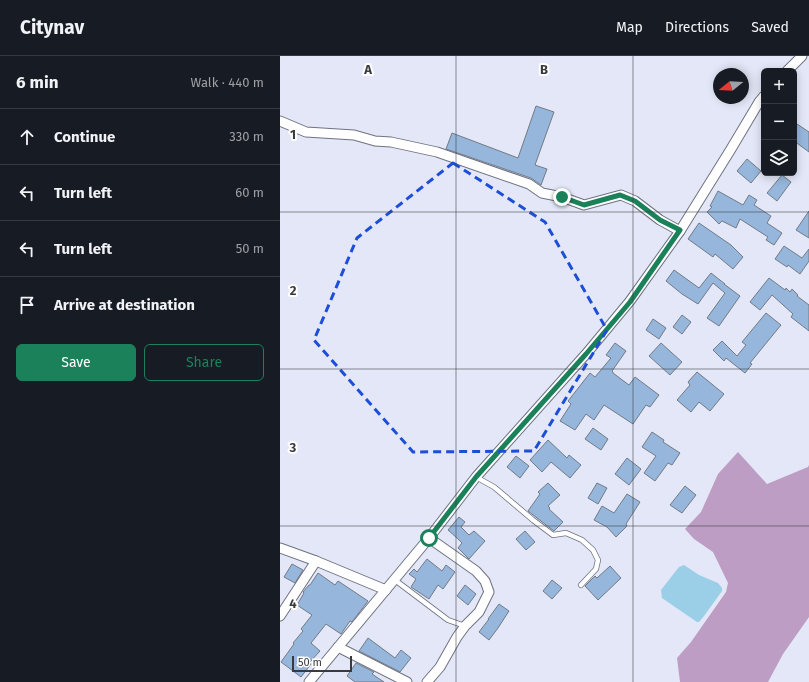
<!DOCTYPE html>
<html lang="en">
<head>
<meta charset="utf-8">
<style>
  body { margin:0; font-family:"Fira Sans",sans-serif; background:#20242c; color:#f1f3f6 }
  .controls { position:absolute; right:12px; top:12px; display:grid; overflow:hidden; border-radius:6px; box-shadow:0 2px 10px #0003 }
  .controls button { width:36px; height:36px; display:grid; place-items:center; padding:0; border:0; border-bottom:1px solid #363941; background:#171b24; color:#f1f3f6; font:20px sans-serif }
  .compass { position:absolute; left:433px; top:12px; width:36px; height:36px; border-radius:50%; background:#171b24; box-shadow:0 2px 10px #0003; rotate:252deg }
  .scale { position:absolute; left:12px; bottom:10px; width:60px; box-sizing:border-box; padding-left:4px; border:2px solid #383a40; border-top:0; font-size:11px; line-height:14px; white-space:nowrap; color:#383a40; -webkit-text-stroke:3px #fff; paint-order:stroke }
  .stop { position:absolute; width:12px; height:12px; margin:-9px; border:3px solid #1b815b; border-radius:50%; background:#fff }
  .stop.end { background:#1b815b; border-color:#fff; box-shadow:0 1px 4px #0008 }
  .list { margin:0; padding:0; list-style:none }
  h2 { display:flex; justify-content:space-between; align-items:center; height:52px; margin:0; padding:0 16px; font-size:17px }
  h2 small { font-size:13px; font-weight:400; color:#9ea1a6 }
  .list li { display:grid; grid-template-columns:26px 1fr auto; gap:12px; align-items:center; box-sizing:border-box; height:56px; padding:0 16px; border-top:1px solid #363941 }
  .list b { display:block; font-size:15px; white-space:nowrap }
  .list em { font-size:13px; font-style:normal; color:#9ea1a6 }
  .actions { display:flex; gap:8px; padding:12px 16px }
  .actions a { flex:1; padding:9px 0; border:1px solid #1b815b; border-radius:6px; text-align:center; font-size:14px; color:#1b815b }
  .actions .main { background:#1b815b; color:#fff }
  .icon { flex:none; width:22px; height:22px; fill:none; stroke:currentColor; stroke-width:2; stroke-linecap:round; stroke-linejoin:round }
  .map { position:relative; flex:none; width:529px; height:626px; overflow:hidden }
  header { display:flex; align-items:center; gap:24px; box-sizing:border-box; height:56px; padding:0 20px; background:#171b24; border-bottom:1px solid #363941 }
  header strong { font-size:19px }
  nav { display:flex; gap:22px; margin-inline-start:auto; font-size:14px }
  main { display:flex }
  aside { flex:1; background:#171b24 }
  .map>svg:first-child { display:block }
  .forest { fill:#bd9dc3 }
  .water { fill:#9bcee7 }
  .building { fill:#96b6db; stroke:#717b87 }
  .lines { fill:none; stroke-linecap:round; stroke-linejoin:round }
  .lane-casing { stroke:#6f7280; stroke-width:6 }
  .street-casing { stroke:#6f7280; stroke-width:11 }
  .lane { stroke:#fff; stroke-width:4.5 }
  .street { stroke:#fff; stroke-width:9 }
  .route { stroke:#1b815b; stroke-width:5 }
  .marked { fill:none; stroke:#1d4ed8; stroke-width:3; stroke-dasharray:8 5; stroke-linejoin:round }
  .grid { fill:none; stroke:#383a40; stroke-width:1; stroke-opacity:0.55 }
  .grid-label { font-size:13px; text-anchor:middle; font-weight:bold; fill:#383a40; stroke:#fff; stroke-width:4; stroke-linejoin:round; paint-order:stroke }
</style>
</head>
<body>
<header>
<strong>Citynav</strong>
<nav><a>Map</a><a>Directions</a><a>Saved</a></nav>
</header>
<main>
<aside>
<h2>6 min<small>Walk · 440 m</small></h2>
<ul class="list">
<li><svg class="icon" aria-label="ahead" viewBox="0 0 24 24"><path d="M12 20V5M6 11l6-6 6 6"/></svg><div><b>Continue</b></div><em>330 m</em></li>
<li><svg class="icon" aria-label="left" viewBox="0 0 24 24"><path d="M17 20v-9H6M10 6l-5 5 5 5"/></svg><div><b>Turn left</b></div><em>60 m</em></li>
<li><svg class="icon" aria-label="left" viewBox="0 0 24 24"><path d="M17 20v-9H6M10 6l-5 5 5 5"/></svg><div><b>Turn left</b></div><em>50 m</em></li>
<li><svg class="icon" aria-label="arrive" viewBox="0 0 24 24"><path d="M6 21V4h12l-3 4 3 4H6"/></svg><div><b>Arrive at destination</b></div></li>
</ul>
<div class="actions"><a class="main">Save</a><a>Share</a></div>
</aside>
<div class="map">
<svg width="529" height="626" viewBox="0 0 529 626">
  <rect width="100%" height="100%" fill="#e3e7f7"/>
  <path class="forest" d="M 458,396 L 487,428 L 528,411 L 529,409 L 529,561 L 503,598 L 488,626 L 400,626 L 397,602 L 411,586 L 446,536 L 448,527 L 433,496 L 414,483 L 405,473 L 421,456 L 438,418 Z"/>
  <path class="water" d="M 404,509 L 419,519 L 438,527 L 442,532 L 442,535 L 424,560 L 419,566 L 417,566 L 382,542 L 381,534 L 399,511 Z"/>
  <g class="building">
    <path d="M 256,50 L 274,56 L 255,109 L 267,113 L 261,129 L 251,122 L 166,93 L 172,77 L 238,102 Z"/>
    <path d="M 514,66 L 529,76 L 529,96 L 514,85 Z"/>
    <path d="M 467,103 L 481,115 L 471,127 L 457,115 Z"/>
    <path d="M 502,119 L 511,126 L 497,145 L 487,137 Z"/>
    <path d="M 438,135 L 463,149 L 469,139 L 477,144 L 474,149 L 491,160 L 487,167 L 502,177 L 494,189 L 486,184 L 488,181 L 460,163 L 456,172 L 442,165 L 439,168 L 427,156 L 432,151 L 430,150 Z"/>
    <path d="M 529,155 L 529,182 L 516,174 Z"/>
    <path d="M 419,167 L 451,189 L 463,201 L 453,213 L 435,198 L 433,201 L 408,183 Z"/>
    <path d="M 504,190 L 522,202 L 529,193 L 529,205 L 520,218 L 508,209 L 507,211 L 495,203 Z"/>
    <path d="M 394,214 L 419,232 L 431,217 L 445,228 L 444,228 L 460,240 L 439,270 L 427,262 L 445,237 L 433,227 L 418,248 L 402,238 L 386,225 Z"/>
    <path d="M 489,222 L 505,234 L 506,232 L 510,236 L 512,233 L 518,239 L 517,240 L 529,249 L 529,275 L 511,261 L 513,258 L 492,239 L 480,254 L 470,246 Z"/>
    <path d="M 486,257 L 501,269 L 470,307 L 472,308 L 465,317 L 446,302 L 444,305 L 433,294 L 442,285 L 457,300 L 466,289 L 462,286 Z"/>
    <path d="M 402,259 L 411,266 L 402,278 L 393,271 Z"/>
    <path d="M 373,263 L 386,272 L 379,283 L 366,274 Z"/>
    <path d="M 335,287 L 346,295 L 332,315 L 333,316 L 333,317 L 349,329 L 355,321 L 379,339 L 370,351 L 366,349 L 353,368 L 324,349 L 314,364 L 306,358 L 295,374 L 280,365 L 291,348 L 288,345 L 310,317 L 315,321 L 331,302 L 326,299 Z"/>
    <path d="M 381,287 L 402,306 L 390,319 L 369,300 Z"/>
    <path d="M 417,316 L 433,329 L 444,338 L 430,355 L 419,346 L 411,356 L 397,344 L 410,329 L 408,326 Z"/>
    <path d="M 313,372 L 328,383 L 321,394 L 305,383 Z"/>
    <path d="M 372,376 L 384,384 L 383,386 L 400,397 L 392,409 L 388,407 L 375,425 L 364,417 L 376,400 L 362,391 Z"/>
    <path d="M 268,384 L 287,402 L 289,399 L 301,409 L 290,422 L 271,406 L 262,416 L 250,404 Z"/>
    <path d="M 236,400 L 249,410 L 240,422 L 227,411 Z"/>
    <path d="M 347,402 L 361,413 L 349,429 L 335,418 Z"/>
    <path d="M 268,427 L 280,439 L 268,450 L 270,452 L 269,453 L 283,466 L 274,475 L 248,455 L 260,438 L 258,436 Z"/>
    <path d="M 317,427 L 327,432 L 318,448 L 308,442 Z"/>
    <path d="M 405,430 L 416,439 L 402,457 L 390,449 Z"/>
    <path d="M 347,438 L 360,446 L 346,468 L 347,470 L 336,481 L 327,471 L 314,464 L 322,450 L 334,457 Z"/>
    <path d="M 179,461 L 185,466 L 181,471 L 189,479 L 194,475 L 205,485 L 189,503 L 178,492 L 182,487 L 177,482 L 168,474 Z"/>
    <path d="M 245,475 L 255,486 L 246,494 L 236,483 Z"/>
    <path d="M 147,503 L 162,515 L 166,509 L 175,516 L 163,533 L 158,529 L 149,543 L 131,531 L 136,523 L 129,518 L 134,513 L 137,516 Z"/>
    <path d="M 12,508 L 23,514 L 15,527 L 4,521 Z"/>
    <path d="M 330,510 L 341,522 L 318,544 L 305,530 L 315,520 L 317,522 Z"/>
    <path d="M 38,517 L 55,529 L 58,525 L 88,545 L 72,566 L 70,565 L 61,578 L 46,568 L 31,587 L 40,595 L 29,607 L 31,608 L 21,621 L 1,606 L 14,588 L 13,587 L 23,575 L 21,573 L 32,559 L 17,549 L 24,537 L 23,536 L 29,529 L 30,529 Z"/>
    <path d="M 272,524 L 282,532 L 272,543 L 263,535 Z"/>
    <path d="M 185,529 L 196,538 L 188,549 L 177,540 Z"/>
    <path d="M 219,548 L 229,555 L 218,572 L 209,584 L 199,576 L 209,563 L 208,563 Z"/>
    <path d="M 88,582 L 115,602 L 121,594 L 131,602 L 120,616 L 79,595 Z"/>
    <path d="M 76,607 L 94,616 L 92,618 L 104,626 L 75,626 L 67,620 Z"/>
  </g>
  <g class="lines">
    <defs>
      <g id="lane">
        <path d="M 196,421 L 214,431 L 253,464 L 273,479 L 286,477 L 302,484 L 313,494 L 318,504 L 316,513 L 301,529"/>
        <path d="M 115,524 L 168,564 L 185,570"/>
      </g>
      <g id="street">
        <path d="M 507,15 L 522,0"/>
        <path d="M 0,65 L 26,76 L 74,79 L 95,85 L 111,86 L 157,96 L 249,128 L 262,137 L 282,141 L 304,149 L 341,139 L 355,145 L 380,164 L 400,175"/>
        <path d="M 0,492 L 36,505 L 106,534"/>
        <path d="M 0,560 L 36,505"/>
        <path d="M 58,591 L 127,626"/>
        <path d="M 29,626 L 149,482 L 196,421 L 306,298 L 350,245 L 400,175 L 451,93 L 479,46 L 484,40"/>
        <path d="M 147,626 L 160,611 L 177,581 L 185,570 L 199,556 L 209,536 L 205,525 L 196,515 L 149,482"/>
      </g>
    </defs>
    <use href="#lane" class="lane-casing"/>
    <use href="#street" class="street-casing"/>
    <use href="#lane" class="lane"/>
    <use href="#street" class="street"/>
  </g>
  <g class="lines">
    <path class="route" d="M 149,482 L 196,421 L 306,298 L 350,246 L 400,174 L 380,164 L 355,145 L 340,139 L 304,149 L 282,141"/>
  </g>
  <path class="marked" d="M 173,107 L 265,166 L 327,274 L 254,395 L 133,396 L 34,284 L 77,182 Z"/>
  <path class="grid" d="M 176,0 L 176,626M 353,0 L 353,626M 0,156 L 529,156M 0,313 L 529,313M 0,470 L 529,470"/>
  <g class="grid-label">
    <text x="88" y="18">A</text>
    <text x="264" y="18">B</text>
    <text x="13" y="83">1</text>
    <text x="13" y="239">2</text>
    <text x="13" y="396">3</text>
    <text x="13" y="552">4</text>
  </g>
</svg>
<div class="controls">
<button>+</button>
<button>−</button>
<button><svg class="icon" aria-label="layers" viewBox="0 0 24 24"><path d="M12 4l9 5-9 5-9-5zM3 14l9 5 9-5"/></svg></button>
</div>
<svg class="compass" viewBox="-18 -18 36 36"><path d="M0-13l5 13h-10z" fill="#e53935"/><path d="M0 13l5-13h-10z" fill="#9ea1a6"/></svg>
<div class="scale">50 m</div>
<div class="stop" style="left:149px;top:482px"></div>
<div class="stop end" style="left:282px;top:141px"></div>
</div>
</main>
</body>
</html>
